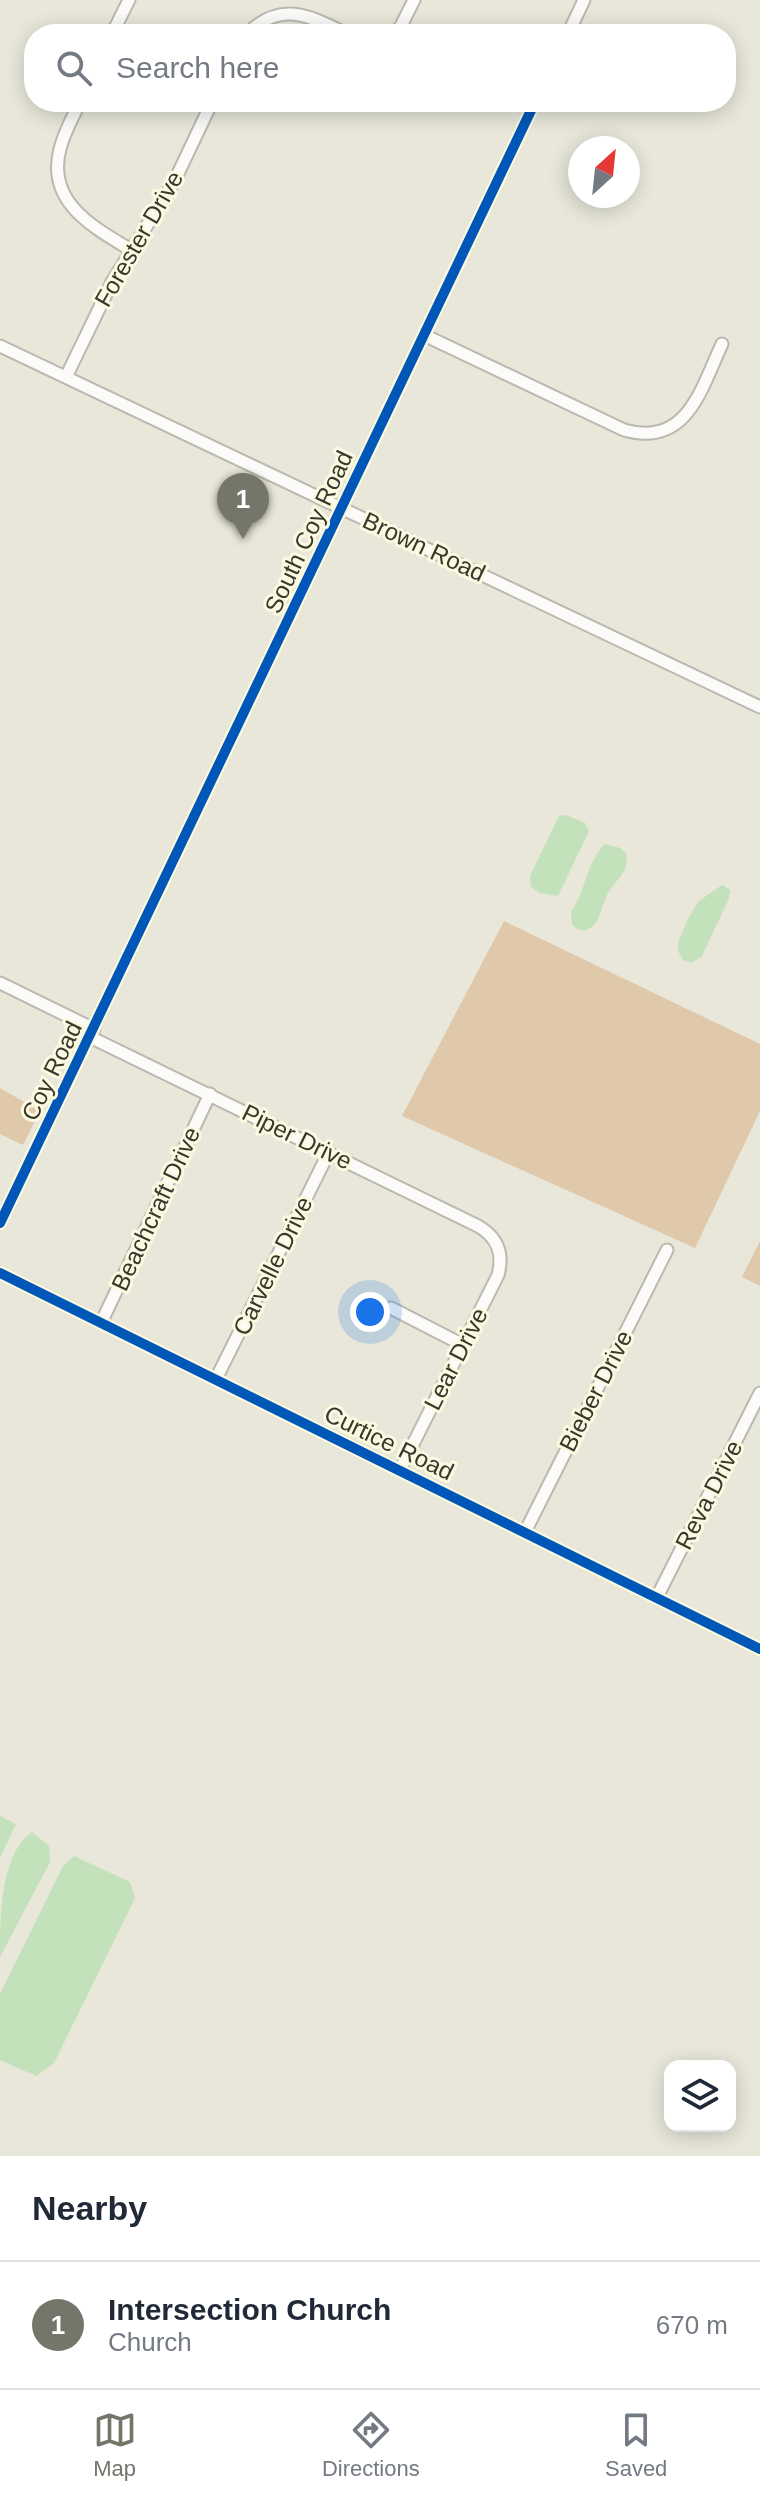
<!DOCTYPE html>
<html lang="en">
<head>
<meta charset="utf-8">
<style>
  body { margin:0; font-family:Arial,sans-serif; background:#f6f6f7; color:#1f2937 }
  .controls { position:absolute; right:24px; bottom:24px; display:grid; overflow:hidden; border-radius:16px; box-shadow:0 4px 20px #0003 }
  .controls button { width:72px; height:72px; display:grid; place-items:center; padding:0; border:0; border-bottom:2px solid #e0e1e3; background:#fff; color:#1f2937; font:40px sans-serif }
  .compass { position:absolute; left:568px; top:136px; width:72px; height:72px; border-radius:50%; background:#fff; box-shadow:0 4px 20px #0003; rotate:27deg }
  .you { position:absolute; left:370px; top:1312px; width:28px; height:28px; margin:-20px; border:6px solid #fff; border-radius:50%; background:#1a73e8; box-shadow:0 0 0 12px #1a73e833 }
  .badge { display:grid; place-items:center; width:52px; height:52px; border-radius:50%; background:#76756a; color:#fff; font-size:26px; font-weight:700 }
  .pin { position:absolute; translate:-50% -66px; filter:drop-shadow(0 2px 4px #0008) }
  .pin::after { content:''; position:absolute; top:42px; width:28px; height:24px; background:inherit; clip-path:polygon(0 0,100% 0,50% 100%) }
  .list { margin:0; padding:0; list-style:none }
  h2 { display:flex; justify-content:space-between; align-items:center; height:104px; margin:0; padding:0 32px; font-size:34px }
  h2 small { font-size:26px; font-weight:400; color:#747a83 }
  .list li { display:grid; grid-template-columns:52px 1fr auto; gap:24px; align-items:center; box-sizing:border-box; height:128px; padding:0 32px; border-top:2px solid #e0e1e3 }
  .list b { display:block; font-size:30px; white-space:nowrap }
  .list p { margin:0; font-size:26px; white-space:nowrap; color:#747a83 }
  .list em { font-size:26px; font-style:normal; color:#747a83 }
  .icon { flex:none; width:44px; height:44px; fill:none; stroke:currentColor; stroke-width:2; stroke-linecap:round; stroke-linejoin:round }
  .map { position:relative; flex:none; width:760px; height:2156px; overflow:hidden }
  .search { position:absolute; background:#fff; box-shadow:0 4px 20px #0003; left:24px; right:24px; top:24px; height:88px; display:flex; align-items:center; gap:20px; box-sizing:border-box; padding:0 28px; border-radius:32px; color:#747a83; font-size:30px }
  .sheet { height:232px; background:#fff }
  nav { display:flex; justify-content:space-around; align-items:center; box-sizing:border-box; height:112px; border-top:2px solid #e0e1e3; background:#fff; font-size:22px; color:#747a83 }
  nav a { display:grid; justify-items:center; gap:4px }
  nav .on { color:#76756a }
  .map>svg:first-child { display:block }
  .green { fill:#e0c8ab }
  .water { fill:#c3e1ba }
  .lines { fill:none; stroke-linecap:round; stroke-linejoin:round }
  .minor-casing { stroke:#b9b9af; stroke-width:15 }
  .minor { stroke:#fcfbf9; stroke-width:11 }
  .cycleway-casing { stroke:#fbfae1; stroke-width:15 }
  .cycleway { stroke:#0057b8; stroke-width:10 }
  .labels { text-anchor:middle; stroke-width:6; stroke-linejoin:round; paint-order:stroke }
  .street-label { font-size:24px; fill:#38372e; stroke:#fbfae1 }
</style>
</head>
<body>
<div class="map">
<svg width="760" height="2156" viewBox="0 0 760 2156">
  <rect width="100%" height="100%" fill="#e8e7da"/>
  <g class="green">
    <path d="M 504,921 L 760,1044 L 760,1111 L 695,1248 L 402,1116 Z"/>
    <path d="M 0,1088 L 40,1111 L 23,1145 L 0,1134 Z"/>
    <path d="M 760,1241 L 760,1286 L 742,1277 Z"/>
  </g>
  <g class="water">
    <path d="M 566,815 L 585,823 L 589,831 L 558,896 L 540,893 L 531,887 L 530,876 L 559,816 Z"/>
    <path d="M 605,844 L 620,848 L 626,853 C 630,872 617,878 608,893 C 600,907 602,925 584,931 L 577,929 L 572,924 L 571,912 C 586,891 586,863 605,844 Z"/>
    <path d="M 722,885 L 730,890 L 729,898 L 702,956 L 691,963 L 683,960 L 678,951 L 678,942 L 689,917 L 699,901 Z"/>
    <path d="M 0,1816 L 16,1824 L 0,1858 Z"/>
    <path d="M 32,1832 L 49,1846 L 50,1862 L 0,1957 C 0,1916 0,1855 32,1832 Z"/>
    <path d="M 74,1856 L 130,1882 L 135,1898 L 54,2063 L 36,2076 L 0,2060 L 0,1994 L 63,1866 Z"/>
  </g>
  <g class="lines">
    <defs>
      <g id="minor">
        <path d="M 112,34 L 129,0"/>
        <path d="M 247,34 C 281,0 310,16 347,34"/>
        <path d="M 393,34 L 401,26 L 414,0"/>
        <path d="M 568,34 L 584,0"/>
        <path d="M 80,102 C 73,117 64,132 60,149 C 46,202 93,227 131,250"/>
        <path d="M 424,335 L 624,430 C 687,448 701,389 722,344"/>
        <path d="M 0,346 L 760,707"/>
        <path d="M 66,377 L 112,282 L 175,180 L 212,102"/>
        <path d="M 0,983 L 94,1029"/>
        <path d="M 90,1037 L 478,1226 C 497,1237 504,1253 498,1275 L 400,1470"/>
        <path d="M 0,1223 L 535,102"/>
        <path d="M 0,1273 L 760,1649"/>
        <path d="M 391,1308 L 463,1345"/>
        <path d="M 101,1323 L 210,1094"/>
        <path d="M 216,1379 L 329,1152"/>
        <path d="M 525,1532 L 667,1250"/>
        <path d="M 657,1597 L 760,1393"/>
      </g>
    </defs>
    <use href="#minor" class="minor-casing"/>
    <use href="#minor" class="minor"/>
    <defs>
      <g id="cycleway">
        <path d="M 0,1223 L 535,102"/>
        <path d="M 0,1273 L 760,1649"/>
      </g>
    </defs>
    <use href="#cycleway" class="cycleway-casing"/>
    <use href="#cycleway" class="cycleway"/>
  </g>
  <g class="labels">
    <g class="street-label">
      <text transform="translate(139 239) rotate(-60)" y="8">Forester Drive</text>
      <text transform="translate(309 532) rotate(-65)" y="8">South Coy Road</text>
      <text transform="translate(424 547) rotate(25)" y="8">Brown Road</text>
      <text transform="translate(52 1071) rotate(-64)" y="8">Coy Road</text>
      <text transform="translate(297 1137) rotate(26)" y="8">Piper Drive</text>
      <text transform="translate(156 1209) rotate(-65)" y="8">Beachcraft Drive</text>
      <text transform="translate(273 1266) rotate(-64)" y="8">Carvelle Drive</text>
      <text transform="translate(456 1359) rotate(-63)" y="8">Lear Drive</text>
      <text transform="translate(596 1391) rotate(-63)" y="8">Bieber Drive</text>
      <text transform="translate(389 1443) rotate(26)" y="8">Curtice Road</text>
      <text transform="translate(709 1495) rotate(-63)" y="8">Reva Drive</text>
    </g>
  </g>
</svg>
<div class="controls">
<button><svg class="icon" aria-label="layers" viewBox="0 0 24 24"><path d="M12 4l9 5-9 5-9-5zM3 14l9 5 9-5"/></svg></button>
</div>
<svg class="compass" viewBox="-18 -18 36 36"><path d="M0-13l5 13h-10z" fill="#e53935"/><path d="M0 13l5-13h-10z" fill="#747a83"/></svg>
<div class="you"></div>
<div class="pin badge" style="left:243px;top:539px">1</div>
<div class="search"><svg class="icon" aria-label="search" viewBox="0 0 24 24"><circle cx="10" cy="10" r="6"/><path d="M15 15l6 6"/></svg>Search here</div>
</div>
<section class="sheet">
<h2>Nearby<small></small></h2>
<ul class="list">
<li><span class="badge">1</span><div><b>Intersection Church</b><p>Church</p></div><em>670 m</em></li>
</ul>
</section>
<nav>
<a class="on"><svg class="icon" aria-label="map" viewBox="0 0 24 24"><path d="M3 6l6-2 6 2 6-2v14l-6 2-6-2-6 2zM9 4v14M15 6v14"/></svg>Map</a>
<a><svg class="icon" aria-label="directions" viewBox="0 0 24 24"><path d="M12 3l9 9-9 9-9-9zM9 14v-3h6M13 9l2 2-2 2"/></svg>Directions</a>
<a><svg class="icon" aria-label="saved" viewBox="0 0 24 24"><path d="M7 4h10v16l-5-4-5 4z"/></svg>Saved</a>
</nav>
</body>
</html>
